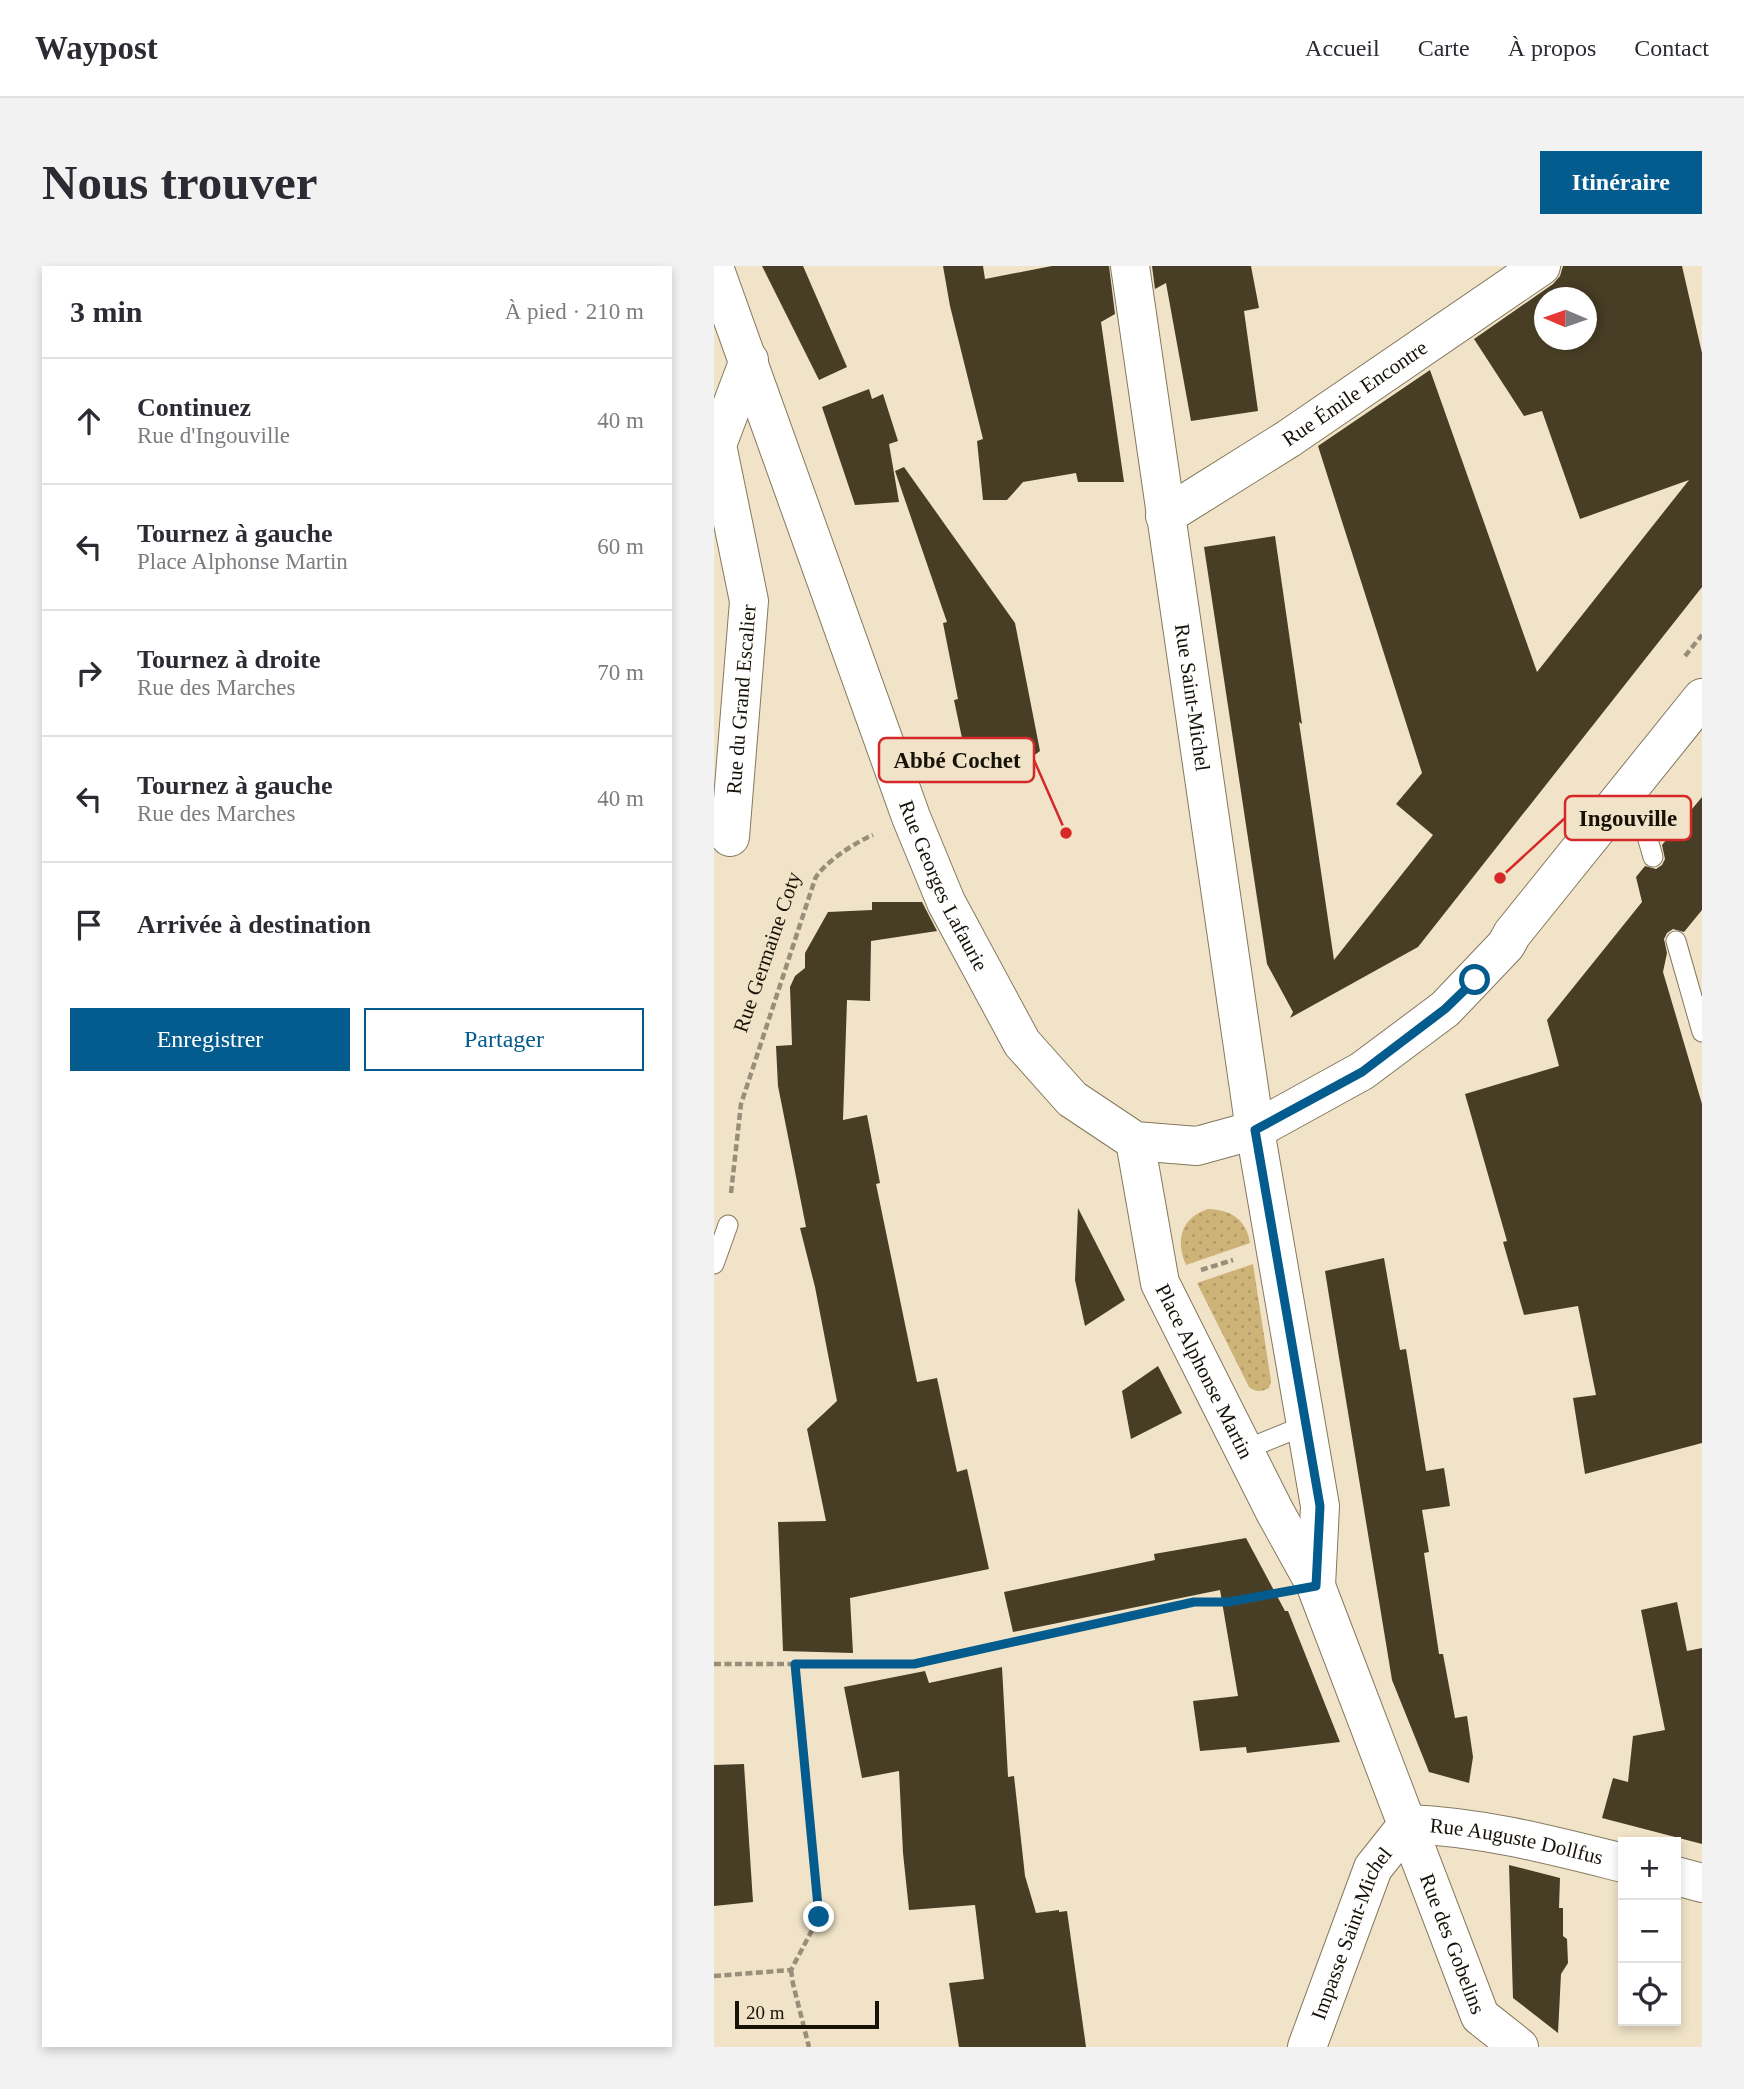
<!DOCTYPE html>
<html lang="fr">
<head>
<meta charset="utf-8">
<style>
  body { margin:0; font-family:"Times New Roman",serif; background:#f2f2f3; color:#2b2b33 }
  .controls { position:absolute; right:21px; bottom:21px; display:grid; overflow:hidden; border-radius:0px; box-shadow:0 4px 10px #0003 }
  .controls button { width:63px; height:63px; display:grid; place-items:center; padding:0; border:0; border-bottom:2px solid #e1e1e2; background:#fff; color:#2b2b33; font:35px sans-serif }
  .compass { position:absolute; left:820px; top:21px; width:63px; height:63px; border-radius:50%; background:#fff; box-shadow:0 4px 10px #0003; rotate:272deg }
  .scale { position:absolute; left:21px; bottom:18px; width:144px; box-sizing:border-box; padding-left:7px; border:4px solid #171208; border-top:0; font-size:19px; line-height:24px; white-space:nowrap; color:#171208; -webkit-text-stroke:5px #f0e3c7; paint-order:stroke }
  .stop { position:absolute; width:21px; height:21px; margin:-16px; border:5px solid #045b8d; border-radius:50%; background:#fff }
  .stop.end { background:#045b8d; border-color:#fff; box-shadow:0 2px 7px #0008 }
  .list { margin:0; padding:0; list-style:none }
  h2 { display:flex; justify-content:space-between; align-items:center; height:91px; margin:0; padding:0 28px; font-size:30px }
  h2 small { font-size:23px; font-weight:400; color:#7c7c81 }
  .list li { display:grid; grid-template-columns:46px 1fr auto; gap:21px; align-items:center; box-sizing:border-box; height:126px; padding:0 28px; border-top:2px solid #e1e1e2 }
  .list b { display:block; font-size:26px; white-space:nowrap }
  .list p { margin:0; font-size:23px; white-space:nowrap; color:#7c7c81 }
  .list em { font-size:23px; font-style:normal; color:#7c7c81 }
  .actions { display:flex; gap:14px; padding:21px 28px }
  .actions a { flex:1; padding:16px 0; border:2px solid #045b8d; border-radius:0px; text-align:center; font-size:24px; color:#045b8d }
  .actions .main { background:#045b8d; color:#fff }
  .icon { flex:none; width:38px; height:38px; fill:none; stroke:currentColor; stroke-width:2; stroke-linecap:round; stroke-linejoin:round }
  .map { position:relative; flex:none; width:988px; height:1781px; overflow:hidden; border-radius:0px }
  header { display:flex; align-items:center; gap:42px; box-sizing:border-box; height:98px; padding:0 35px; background:#fff; border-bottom:2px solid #e1e1e2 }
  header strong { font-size:33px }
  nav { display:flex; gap:38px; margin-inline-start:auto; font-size:24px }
  .intro { display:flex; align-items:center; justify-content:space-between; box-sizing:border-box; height:168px; padding:0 42px }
  h1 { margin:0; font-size:49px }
  .button { padding:18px 32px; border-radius:0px; background:#045b8d; color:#fff; font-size:24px; font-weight:700 }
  main { display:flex; gap:42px; padding:0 42px }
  aside { flex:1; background:#fff; border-radius:0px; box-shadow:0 4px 10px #0003 }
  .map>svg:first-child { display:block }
  .grass { fill:url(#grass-dots) }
  .building { fill:#483e26; fill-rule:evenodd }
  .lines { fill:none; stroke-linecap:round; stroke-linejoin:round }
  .service-casing { stroke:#84785e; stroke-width:21 }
  .minor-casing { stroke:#84785e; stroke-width:40 }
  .tertiary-casing { stroke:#84785e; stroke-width:40 }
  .path { stroke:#988e79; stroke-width:4.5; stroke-dasharray:7 3.5; stroke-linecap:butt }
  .service { stroke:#fff; stroke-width:19 }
  .minor { stroke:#fff; stroke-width:38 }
  .tertiary { stroke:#fff; stroke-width:38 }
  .route { stroke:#045b8d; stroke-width:9 }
  .labels { text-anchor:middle; stroke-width:7; stroke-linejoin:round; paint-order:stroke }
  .street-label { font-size:21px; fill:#171208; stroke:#f0e3c7 }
  .leader { fill:none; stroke:#d62828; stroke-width:2.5 }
  .callout-dot { fill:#d62828; stroke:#f0e3c7; stroke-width:2.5 }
  .callout { fill:#f0e3c7; stroke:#d62828; stroke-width:2.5 }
  .callout-label { font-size:23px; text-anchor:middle; font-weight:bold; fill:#171208 }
</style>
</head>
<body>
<header>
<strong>Waypost</strong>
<nav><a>Accueil</a><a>Carte</a><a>À propos</a><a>Contact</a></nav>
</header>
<div class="intro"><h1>Nous trouver</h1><a class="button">Itinéraire</a></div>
<main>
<aside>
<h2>3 min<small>À pied · 210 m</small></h2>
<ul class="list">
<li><svg class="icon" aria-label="ahead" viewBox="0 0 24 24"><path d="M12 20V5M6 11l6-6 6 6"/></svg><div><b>Continuez</b><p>Rue d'Ingouville</p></div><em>40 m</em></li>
<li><svg class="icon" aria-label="left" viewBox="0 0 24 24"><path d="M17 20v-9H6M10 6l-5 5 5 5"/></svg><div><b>Tournez à gauche</b><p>Place Alphonse Martin</p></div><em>60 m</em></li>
<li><svg class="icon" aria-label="right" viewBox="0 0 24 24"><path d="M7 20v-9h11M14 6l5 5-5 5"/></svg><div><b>Tournez à droite</b><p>Rue des Marches</p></div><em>70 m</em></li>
<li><svg class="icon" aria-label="left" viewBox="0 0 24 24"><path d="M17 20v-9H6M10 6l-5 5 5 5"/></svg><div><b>Tournez à gauche</b><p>Rue des Marches</p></div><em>40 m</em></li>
<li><svg class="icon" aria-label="arrive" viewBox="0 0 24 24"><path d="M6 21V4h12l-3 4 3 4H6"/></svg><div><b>Arrivée à destination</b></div></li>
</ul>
<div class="actions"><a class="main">Enregistrer</a><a>Partager</a></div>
</aside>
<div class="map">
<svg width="988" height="1781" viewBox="0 0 988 1781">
  <defs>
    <pattern id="grass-dots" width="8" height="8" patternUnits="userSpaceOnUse" patternTransform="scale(1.75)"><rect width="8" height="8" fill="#cdb378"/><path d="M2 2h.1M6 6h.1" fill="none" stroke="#af9966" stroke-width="1.8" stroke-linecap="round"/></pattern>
  </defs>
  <rect width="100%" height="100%" fill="#f0e3c7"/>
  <g class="grass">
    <path d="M 494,943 C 517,944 532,953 536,977 L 472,999 C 461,974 467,952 494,943 Z"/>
    <path d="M 539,998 L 557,1115 L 555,1122 C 547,1126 542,1126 535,1121 L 483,1017 Z"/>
  </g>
  <g class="building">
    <path d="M 48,0 L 89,0 L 133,101 L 105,114 Z"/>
    <path d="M 229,0 L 269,0 L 271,13 L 338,0 L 395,0 L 401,48 L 387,56 L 410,216 L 364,216 L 362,207 L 309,216 L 293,234 L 269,234 L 263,175 L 269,173 L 236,40 Z"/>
    <path d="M 438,0 L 537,0 L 545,42 L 530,45 L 544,145 L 477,155 L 452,17 L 441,23 Z"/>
    <path d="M 849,0 L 968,0 L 988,87 L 988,321 L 704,681 L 576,752 L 579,746 L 553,698 L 490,281 L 561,270 L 588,458 L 585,456 L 620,694 L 719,569 L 682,538 L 708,507 L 604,180 L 716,104 L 823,406 L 975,214 L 866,253 L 828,145 L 810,150 L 760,73 L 839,18 L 846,10 ZM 830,32 L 872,32 L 872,74 L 830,74 Z"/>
    <path d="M 155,123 L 158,133 L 169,128 L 184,175 L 175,178 L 185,236 L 141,239 L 108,141 Z"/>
    <path d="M 190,201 L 301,357 L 326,485 L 298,506 L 279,482 L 276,487 L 248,472 L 240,434 L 244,433 L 229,357 L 233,356 L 181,205 Z"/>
    <path d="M 988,531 L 988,644 L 970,666 L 959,663 L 953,667 L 950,673 L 953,687 L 949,706 L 988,838 L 988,1177 L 871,1208 L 859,1132 L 882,1129 L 864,1040 L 810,1049 L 789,976 L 793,975 L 751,828 L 845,800 L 833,754 L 928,636 L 922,611 L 931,600 L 942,603 L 948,599 L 951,593 L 948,579 Z"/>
    <path d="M 158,636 L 208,636 L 223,665 L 157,675 L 156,735 L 133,734 L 129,854 L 153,849 L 166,917 L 162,918 L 203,1116 L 223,1112 L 243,1206 L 253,1203 L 275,1303 L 136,1332 L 139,1387 L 69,1385 L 64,1256 L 112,1255 L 93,1163 L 123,1135 L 101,1021 L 86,962 L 92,961 L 64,820 L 62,780 L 78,779 L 76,721 L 81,710 L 91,702 L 91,687 L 114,646 L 158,644 Z"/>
    <path d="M 364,942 L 411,1034 L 371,1060 L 361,1014 Z"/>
    <path d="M 670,992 L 686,1084 L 692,1083 L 712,1205 L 730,1202 L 736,1240 L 708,1244 L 715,1286 L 710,1287 L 725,1388 L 729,1388 L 741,1452 L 753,1450 L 759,1491 L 755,1517 L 715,1506 L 678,1414 L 619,1055 L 611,1005 Z"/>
    <path d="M 444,1100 L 468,1147 L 417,1173 L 408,1125 Z"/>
    <path d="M 532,1272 L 571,1345 L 574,1345 L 626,1476 L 533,1487 L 532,1481 L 486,1485 L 479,1435 L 524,1430 L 506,1324 L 299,1366 L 290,1326 L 441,1294 L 440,1288 Z"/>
    <path d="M 963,1336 L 973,1385 L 988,1382 L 988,1578 L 888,1552 L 899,1512 L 914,1516 L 919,1470 L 951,1464 L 927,1344 Z"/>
    <path d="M 288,1401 L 294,1511 L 300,1510 L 311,1610 L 322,1647 L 345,1644 L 345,1646 L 353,1645 L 372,1781 L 245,1781 L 235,1717 L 270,1713 L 261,1639 L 195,1644 L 189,1587 L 185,1505 L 148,1512 L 130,1421 L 211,1405 L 215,1417 Z"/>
    <path d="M 30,1498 L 39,1636 L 0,1640 L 0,1499 Z"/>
    <path d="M 795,1599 L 846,1612 L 845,1642 L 849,1642 L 849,1670 L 853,1673 L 854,1697 L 847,1708 L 844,1767 L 799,1732 Z"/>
  </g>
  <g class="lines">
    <defs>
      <g id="service">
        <path d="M 918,518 L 939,591"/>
        <path d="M 962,675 L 988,766"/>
        <path d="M 0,998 L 14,959"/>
        <path d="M 530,1184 L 592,1159"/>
      </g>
      <g id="minor">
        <path id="s1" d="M 416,0 L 541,864 L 606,1240 L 602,1320"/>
        <path id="s2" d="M 451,250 L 574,173 L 827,0"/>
        <path id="s3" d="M 16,571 L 35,335 L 3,179 L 35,94"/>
        <path id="s4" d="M 421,875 L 446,1017 L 561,1246 L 602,1320 L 766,1750 L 805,1781"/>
        <path id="s5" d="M 694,1558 C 769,1561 837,1579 909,1597"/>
        <path d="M 962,1610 L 988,1617"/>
        <path id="s6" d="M 593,1781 L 659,1602 L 694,1558"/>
      </g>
      <g id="tertiary">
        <path id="s7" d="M 0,1 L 197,551 L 232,636 L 308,777 L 358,833 L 421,875 L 483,880 L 541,864 L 648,805 L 731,743 L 792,679 L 798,668 L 988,432"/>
      </g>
    </defs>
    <use href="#service" class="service-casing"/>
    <use href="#minor" class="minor-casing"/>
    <use href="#tertiary" class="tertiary-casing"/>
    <g class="path">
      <path d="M 971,390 L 988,369"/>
      <path d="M 17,927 L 27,838 L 101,613 C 108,598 143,575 159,569"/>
      <path d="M 487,1004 L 519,994"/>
      <path d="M 0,1398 L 81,1398"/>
      <path d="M 77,1704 L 79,1718 L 95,1781"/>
      <path d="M 0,1710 L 77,1704 L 105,1651 L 81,1398 L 200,1398 L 480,1336 L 514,1336 L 555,1328"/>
    </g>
    <use href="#service" class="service"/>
    <use href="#minor" class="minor"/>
    <use href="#tertiary" class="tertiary"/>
  </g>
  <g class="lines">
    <path class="route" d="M 105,1651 L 81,1398 L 200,1398 L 480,1336 L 514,1336 L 602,1320 L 606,1240 L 541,864 L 648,806 L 731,743 L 761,714"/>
  </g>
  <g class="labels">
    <g class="street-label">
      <text dy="7" stroke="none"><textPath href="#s2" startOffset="226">Rue Émile Encontre</textPath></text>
      <text dy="7" stroke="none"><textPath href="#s1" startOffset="436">Rue Saint-Michel</textPath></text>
      <text dy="7" stroke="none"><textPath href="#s3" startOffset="138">Rue du Grand Escalier</textPath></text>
      <text dy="7" stroke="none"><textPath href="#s7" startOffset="660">Rue Georges Lafaurie</textPath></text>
      <text transform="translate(53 686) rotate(-71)" y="7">Rue Germaine Coty</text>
      <text dy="7" stroke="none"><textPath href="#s4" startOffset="243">Place Alphonse Martin</textPath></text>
      <text dy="7" stroke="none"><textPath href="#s5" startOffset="110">Rue Auguste Dollfus</textPath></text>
      <text dy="7" stroke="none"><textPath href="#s6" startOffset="122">Impasse Saint-Michel</textPath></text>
      <text dy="7" stroke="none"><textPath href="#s4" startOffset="868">Rue des Gobelins</textPath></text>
    </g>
  </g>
  <path class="leader" d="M352 567L320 494M786 612L851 552"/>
  <g class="callout-dot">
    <circle cx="352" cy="567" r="7"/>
    <circle cx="786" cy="612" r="7"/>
  </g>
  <g class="callout">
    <rect x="165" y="472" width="155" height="44" rx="7"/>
    <rect x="851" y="530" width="126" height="44" rx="7"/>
  </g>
  <g class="callout-label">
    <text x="243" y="502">Abbé Cochet</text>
    <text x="914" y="560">Ingouville</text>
  </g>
</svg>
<div class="controls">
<button>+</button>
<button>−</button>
<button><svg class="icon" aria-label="locate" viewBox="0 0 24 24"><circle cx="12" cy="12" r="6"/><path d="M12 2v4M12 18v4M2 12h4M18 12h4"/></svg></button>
</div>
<svg class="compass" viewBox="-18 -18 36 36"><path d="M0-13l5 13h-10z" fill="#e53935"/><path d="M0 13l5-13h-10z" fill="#7c7c81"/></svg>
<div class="scale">20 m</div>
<div class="stop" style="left:761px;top:714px"></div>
<div class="stop end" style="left:105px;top:1651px"></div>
</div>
</main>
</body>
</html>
